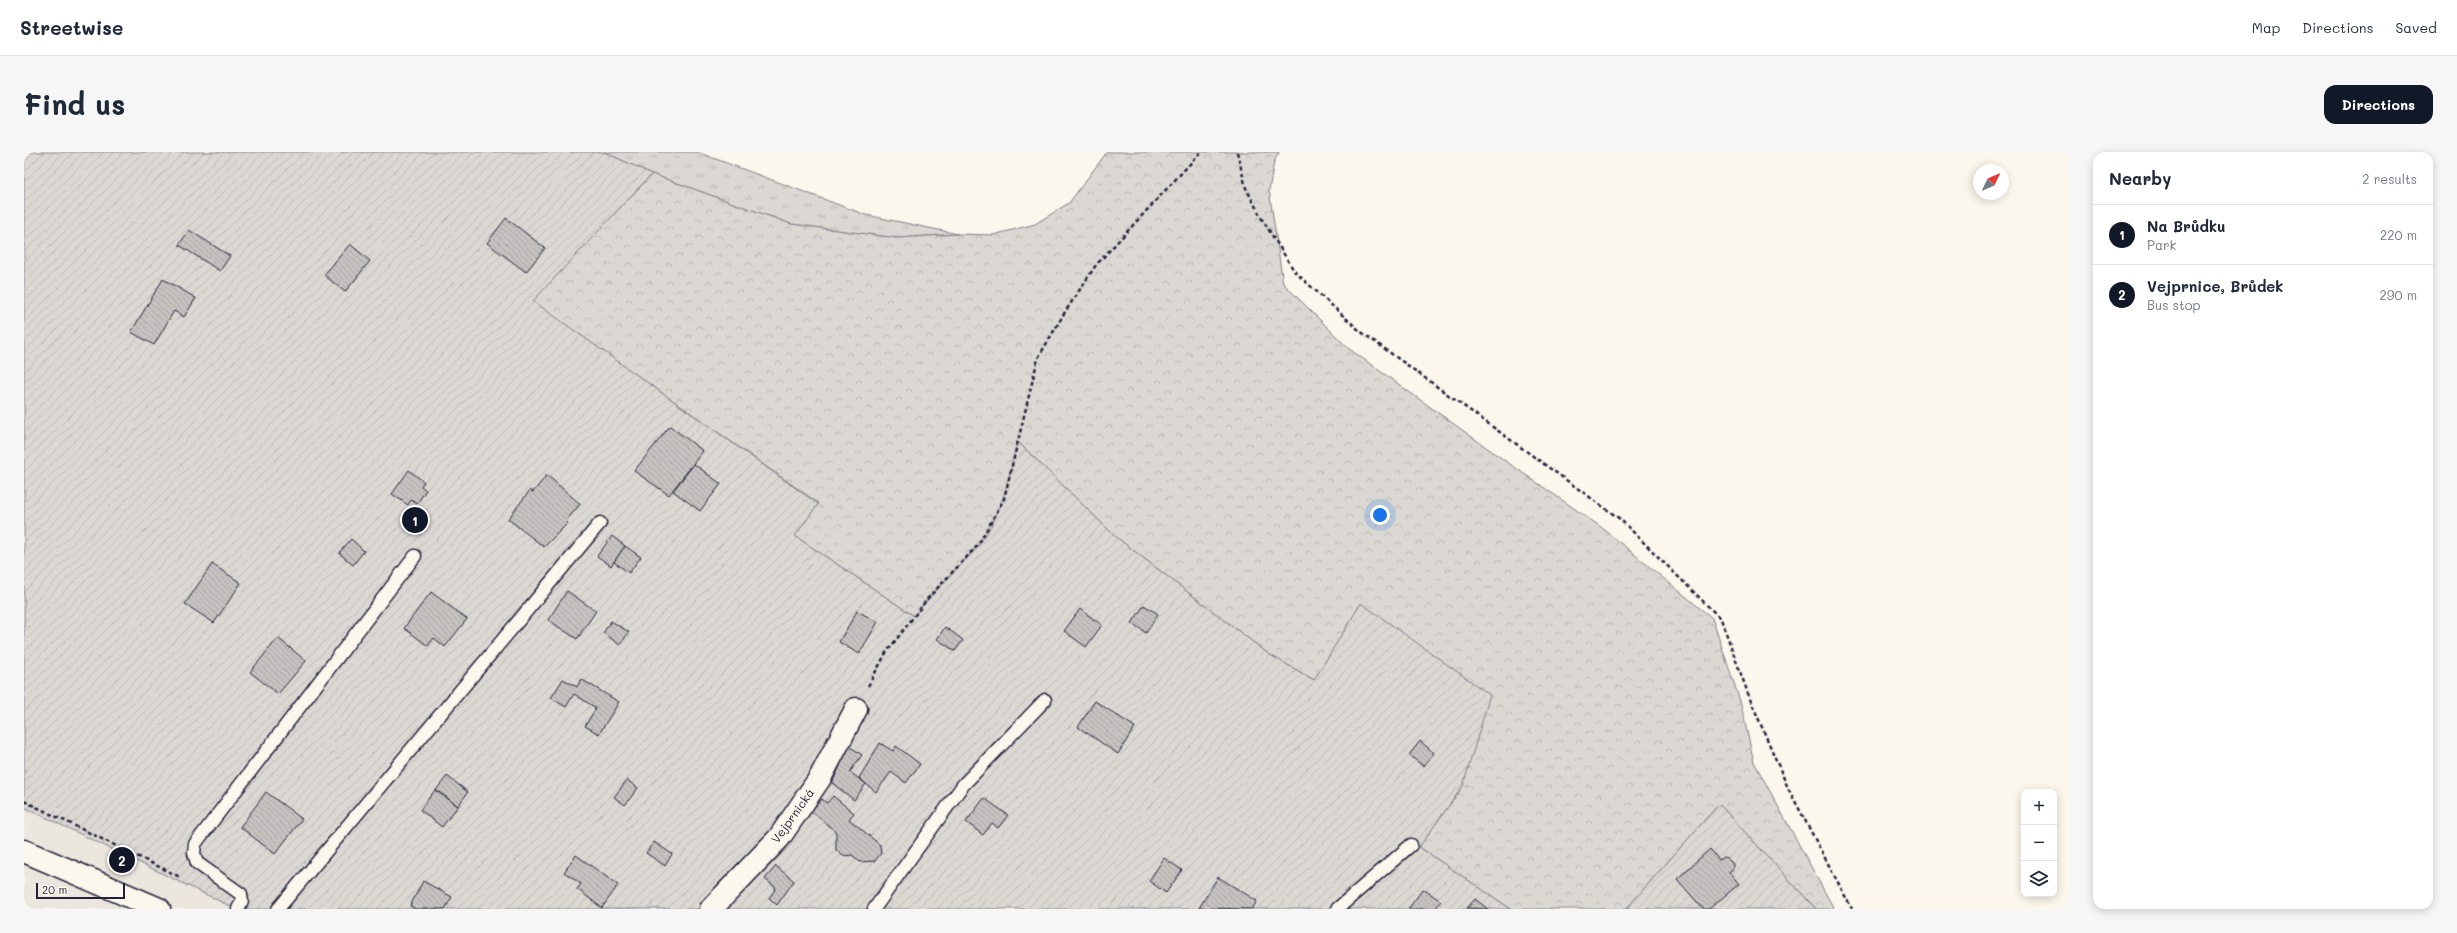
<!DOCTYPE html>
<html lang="en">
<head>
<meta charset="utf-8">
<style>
  body { margin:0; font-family:Mali,sans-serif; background:#f6f6f7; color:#1f2937 }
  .controls { position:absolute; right:12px; bottom:12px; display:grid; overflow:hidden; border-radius:8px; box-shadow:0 2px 10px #0003 }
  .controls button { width:36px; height:36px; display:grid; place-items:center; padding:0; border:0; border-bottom:1px solid #e0e1e3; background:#fff; color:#1f2937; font:20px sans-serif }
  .compass { position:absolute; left:1949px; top:12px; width:36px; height:36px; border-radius:50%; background:#fff; box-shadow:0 2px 10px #0003; rotate:46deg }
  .scale { position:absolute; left:12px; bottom:10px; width:89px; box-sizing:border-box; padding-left:4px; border:2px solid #22223b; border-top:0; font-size:11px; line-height:14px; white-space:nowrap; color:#22223b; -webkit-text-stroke:3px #fbf7ec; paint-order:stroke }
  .you { position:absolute; left:1356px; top:363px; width:14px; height:14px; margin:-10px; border:3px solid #fff; border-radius:50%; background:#1a73e8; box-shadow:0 0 0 6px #1a73e833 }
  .badge { display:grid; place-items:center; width:26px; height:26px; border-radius:50%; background:#111827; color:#fff; font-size:13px; font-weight:700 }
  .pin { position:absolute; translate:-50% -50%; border:2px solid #fff; box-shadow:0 1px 4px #0006 }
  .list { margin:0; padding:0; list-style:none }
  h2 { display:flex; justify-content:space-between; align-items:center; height:52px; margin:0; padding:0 16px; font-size:17px }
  h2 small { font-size:13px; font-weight:400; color:#747a83 }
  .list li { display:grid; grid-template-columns:26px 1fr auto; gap:12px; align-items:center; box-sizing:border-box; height:60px; padding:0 16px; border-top:1px solid #e0e1e3 }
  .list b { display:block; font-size:15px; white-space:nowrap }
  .list p { margin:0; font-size:13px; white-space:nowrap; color:#747a83 }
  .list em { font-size:13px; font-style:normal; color:#747a83 }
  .icon { flex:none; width:22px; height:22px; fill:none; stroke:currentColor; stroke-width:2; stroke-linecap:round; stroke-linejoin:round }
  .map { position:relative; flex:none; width:2045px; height:757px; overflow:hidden; border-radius:12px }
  header { display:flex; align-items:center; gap:24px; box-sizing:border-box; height:56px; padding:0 20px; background:#fff; border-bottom:1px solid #e0e1e3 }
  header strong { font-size:19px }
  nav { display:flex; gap:22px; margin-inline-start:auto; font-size:14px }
  .intro { display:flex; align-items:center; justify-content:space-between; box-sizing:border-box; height:96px; padding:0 24px }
  h1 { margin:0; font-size:28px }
  .button { padding:10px 18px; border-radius:12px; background:#111827; color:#fff; font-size:14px; font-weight:700 }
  main { display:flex; gap:24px; padding:0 24px }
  aside { flex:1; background:#fff; border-radius:12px; box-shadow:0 2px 10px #0003 }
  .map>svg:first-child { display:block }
  .built { fill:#ebe7df }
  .grass { fill:url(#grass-tufts); stroke:#7e7d87 }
  .forest { fill:url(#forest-crowns); stroke:#7e7d87 }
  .garden { fill:url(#garden-furrows); stroke:#7e7d87 }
  .building { fill:url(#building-back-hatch); stroke:#22223b }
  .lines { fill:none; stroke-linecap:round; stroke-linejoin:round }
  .service-casing { stroke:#22223b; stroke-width:15 }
  .minor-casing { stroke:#22223b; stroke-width:25 }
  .secondary-casing { stroke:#22223b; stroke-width:25 }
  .path { stroke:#22223b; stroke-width:2.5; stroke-dasharray:4 3; stroke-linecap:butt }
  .service { stroke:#fbf7ec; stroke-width:12 }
  .minor { stroke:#fbf7ec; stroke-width:22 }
  .secondary { stroke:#fbf7ec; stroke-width:22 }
  .labels { text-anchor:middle; stroke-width:3; stroke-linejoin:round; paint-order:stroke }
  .street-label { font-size:12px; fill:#22223b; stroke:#fbf7ec }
</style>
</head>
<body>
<header>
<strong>Streetwise</strong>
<nav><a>Map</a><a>Directions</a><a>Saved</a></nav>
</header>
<div class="intro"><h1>Find us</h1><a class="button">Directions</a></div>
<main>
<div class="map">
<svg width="2045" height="757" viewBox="0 0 2045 757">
  <defs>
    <pattern id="grass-tufts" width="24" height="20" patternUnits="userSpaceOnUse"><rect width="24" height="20" fill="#dbd8d3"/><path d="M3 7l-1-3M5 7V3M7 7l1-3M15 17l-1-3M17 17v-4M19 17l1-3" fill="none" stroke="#bcb9b6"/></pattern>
    <pattern id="forest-crowns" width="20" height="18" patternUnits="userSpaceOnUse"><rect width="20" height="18" fill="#dbd8d3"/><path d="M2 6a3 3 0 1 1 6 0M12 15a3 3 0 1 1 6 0" fill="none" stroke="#bcb9b6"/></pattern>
    <pattern id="garden-furrows" width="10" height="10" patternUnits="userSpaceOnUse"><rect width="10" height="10" fill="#dbd8d3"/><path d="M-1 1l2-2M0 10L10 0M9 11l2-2" fill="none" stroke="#bcb9b6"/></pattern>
    <pattern id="building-back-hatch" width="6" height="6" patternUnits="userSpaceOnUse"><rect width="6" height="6" fill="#c6c2c0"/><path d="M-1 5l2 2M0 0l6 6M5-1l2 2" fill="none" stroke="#aaa6a6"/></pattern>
  </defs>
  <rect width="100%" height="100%" fill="#fbf7ec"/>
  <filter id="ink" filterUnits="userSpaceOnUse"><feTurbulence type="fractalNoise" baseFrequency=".025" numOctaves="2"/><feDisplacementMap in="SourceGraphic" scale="8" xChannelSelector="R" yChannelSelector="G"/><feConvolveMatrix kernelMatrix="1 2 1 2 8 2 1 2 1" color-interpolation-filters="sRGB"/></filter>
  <g filter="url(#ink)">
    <path class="built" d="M 0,655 L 131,717 L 212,757 L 0,757 Z"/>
    <path class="grass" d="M 580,0 L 673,0 L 842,63 L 934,82 L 873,86 L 767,72 L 628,22 Z"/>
    <path class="forest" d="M 1083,0 L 1255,0 L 1250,10 L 1245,38 L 1259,131 L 1324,196 L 1480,308 L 1577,375 L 1688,466 L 1716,549 L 1730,610 L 1810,757 L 1792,757 L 1695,652 L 1602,757 L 1487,757 L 1395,695 L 1439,634 L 1337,452 L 1290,528 L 1246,503 L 1092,385 L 994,290 L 980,347 L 954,393 L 904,446 L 890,464 L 771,384 L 794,351 L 508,149 L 628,22 L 767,72 L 873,86 L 934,82 L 969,83 L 1011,72 L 1045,51 Z"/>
    <g class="garden">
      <path d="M 0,0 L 580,0 L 628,22 L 509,149 L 794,352 L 771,384 L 890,464 C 910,439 934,418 954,394 C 978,363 985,326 993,289 L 1092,385 L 1246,503 L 1290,528 L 1337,451 L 1466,543 L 1439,634 L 1395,695 L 1487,757 L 212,757 L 0,655 Z"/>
      <path d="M 1695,652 L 1792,757 L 1602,757 Z"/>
    </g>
    <g class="building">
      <path d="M 482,66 L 521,96 L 502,120 L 463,91 Z"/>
      <path d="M 165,78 L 206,104 L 196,119 L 155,93 Z"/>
      <path d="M 326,92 L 346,109 L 321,140 L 300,123 Z"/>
      <path d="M 139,127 L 172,146 L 160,165 L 150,159 L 130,193 L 107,180 Z"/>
      <path d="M 646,274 L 679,299 L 645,343 L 610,319 Z"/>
      <path d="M 670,312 L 697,332 L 676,359 L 649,339 Z"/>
      <path d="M 385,318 L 400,330 L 397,334 L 402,338 L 393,352 L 387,348 L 384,353 L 368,342 Z"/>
      <path d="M 523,323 L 556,352 L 542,369 L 544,371 L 520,395 L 484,367 L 506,338 L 509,340 Z"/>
      <path d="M 588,384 L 601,394 L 587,414 L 573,404 Z"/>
      <path d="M 327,387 L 340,399 L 329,413 L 315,401 Z"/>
      <path d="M 601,394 L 617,405 L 605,421 L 590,410 Z"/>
      <path d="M 188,412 L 217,431 L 190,471 L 161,452 Z"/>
      <path d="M 543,439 L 572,459 L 553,487 L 524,468 Z"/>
      <path d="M 407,440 L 443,467 L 421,495 L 410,486 L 404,494 L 380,476 Z"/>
      <path d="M 1120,453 L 1134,462 L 1122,481 L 1108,471 Z"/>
      <path d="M 1056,457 L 1078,473 L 1062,495 L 1040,479 Z"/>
      <path d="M 833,459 L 854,470 L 835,502 L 815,490 Z"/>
      <path d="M 587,469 L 605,480 L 596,493 L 579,481 Z"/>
      <path d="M 921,475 L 939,488 L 931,499 L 913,487 Z"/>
      <path d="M 254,486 L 282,509 L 254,542 L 226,520 Z"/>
      <path d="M 539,527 L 553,535 L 557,527 L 595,550 L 575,582 L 561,574 L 572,556 L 550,542 L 542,555 L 527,546 Z"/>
      <path d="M 1071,549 L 1111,575 L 1094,602 L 1054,575 Z"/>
      <path d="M 1396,589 L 1410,601 L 1399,614 L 1385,603 Z"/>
      <path d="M 856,591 L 869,599 L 872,594 L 896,612 L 882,631 L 867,620 L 852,640 L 835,626 Z"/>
      <path d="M 825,594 L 838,603 L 826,620 L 842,632 L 830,648 L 808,631 Z"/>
      <path d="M 423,624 L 444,640 L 434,654 L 412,638 Z"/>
      <path d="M 603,628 L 614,636 L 601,653 L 590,645 Z"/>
      <path d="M 411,638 L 434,654 L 418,675 L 396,658 Z"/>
      <path d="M 242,640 L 278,667 L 251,702 L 216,675 Z"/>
      <path d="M 809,644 L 830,661 L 825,667 L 856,693 L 857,701 L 851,709 L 836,710 L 828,703 L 819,704 L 812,698 L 812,680 L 787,659 L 798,647 L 803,651 Z"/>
      <path d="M 960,646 L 984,663 L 974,676 L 968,671 L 959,683 L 942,670 Z"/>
      <path d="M 630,690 L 648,702 L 641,714 L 622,701 Z"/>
      <path d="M 1686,697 L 1695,708 L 1699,705 L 1703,706 L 1709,712 L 1709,717 L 1705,720 L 1715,732 L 1685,757 L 1679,757 L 1653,727 Z"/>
      <path d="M 552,703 L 594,733 L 578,756 L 553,737 L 557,732 L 540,720 Z"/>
      <path d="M 1140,706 L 1158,718 L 1142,741 L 1125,729 Z"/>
      <path d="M 752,714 L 770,729 L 753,753 L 745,746 L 752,736 L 741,727 Z"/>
      <path d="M 1194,725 L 1233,749 L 1228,757 L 1175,756 Z"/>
      <path d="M 399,729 L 428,745 L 421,757 L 392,757 L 386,754 Z"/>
      <path d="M 1399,737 L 1417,749 L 1411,757 L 1384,757 Z"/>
      <path d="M 1451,747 L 1464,757 L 1443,756 Z"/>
    </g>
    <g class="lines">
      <defs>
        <g id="service">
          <path d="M 214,757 L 218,749 L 217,742 L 173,711 L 170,701 L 171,692 L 391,404"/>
          <path d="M 254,757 L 576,371"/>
          <path d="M 850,757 L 939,633 L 1021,548"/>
          <path d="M 1313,757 L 1387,693"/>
        </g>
        <path id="minor" d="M 687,757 L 755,686 L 796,626 L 832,557"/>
        <path id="secondary" d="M 0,699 L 135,757"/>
      </defs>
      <use href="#service" class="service-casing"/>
      <use href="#minor" class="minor-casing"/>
      <use href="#secondary" class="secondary-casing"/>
      <g class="path">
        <path d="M 1213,0 L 1222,36 L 1238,67 L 1271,120 L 1336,179 L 1596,367 L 1697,467 L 1726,547 L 1764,636 L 1828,757"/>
        <path d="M 844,534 L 862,501 L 904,446 L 954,393 L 980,347 L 1014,206 L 1041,160 L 1072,113 L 1177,0"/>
        <path d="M 0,649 L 156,725"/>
      </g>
      <use href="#service" class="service"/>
      <use href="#minor" class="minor"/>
      <use href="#secondary" class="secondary"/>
    </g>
  </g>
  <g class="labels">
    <g class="street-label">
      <text transform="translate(769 664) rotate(-54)" y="4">Vejprnická</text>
    </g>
  </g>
</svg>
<div class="controls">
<button>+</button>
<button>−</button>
<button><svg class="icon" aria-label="layers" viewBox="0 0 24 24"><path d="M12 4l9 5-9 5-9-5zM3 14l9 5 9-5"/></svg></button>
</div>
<svg class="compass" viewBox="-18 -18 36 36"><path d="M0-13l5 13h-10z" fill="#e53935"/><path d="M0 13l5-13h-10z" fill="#747a83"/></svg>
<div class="scale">20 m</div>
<div class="you"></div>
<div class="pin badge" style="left:391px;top:368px">1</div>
<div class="pin badge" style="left:98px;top:708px">2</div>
</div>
<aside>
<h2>Nearby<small>2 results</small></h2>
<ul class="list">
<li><span class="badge">1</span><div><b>Na Brůdku</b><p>Park</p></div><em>220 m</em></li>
<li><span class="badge">2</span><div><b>Vejprnice, Brůdek</b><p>Bus stop</p></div><em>290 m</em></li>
</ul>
</aside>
</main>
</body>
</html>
